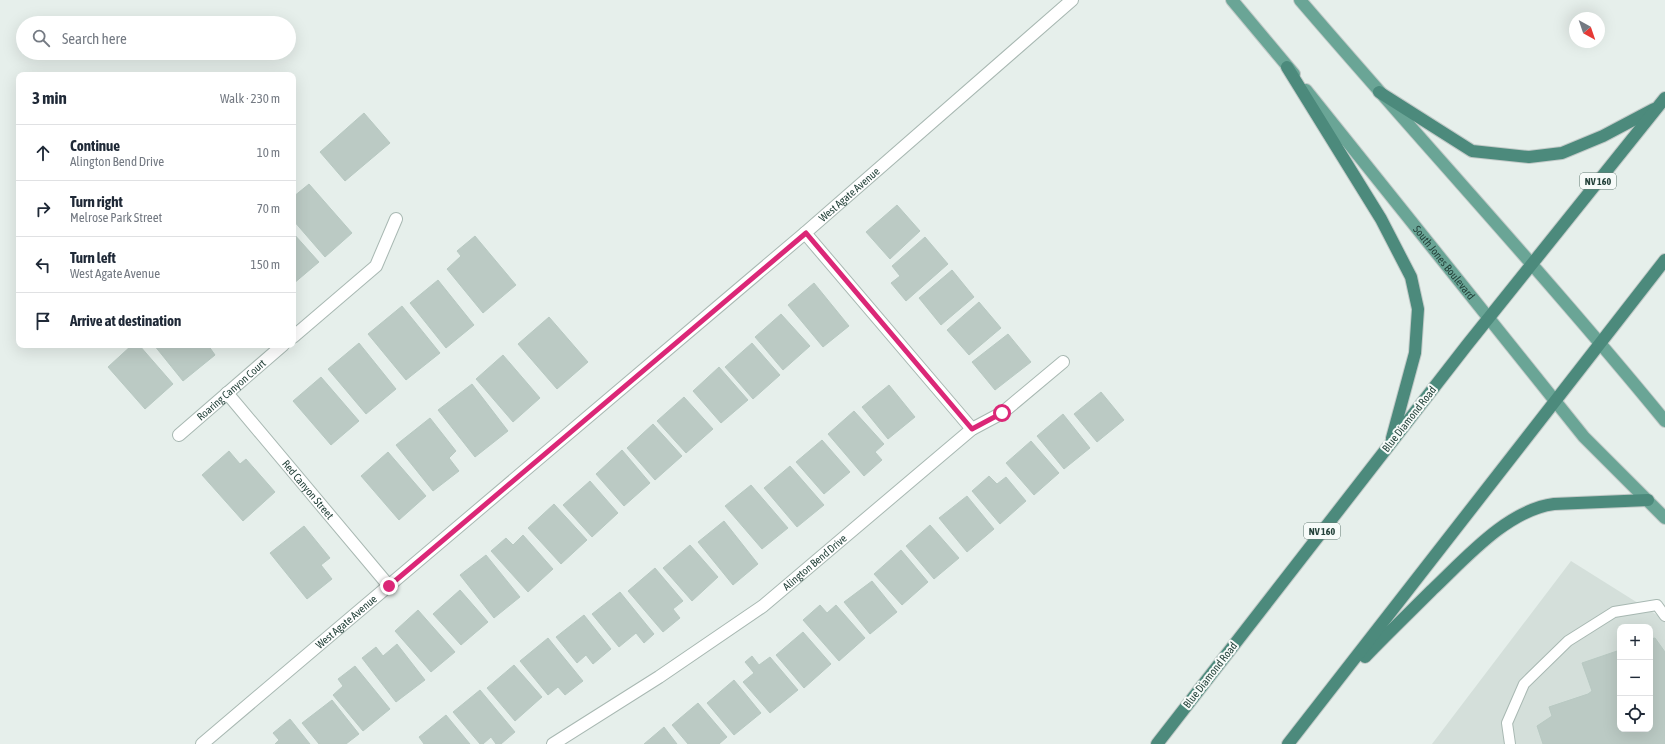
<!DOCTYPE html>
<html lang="en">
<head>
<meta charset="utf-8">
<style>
  body { margin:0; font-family:"Asap Condensed",sans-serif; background:#f6f6f7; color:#1f2937 }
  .controls { position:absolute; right:12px; bottom:12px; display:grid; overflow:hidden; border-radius:8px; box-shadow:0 4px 16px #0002 }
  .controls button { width:36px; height:36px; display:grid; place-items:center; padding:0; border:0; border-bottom:1px solid #e0e1e3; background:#fff; color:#1f2937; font:20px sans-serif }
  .compass { position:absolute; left:1569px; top:12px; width:36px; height:36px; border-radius:50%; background:#fff; box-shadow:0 4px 16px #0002; rotate:140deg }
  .stop { position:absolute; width:12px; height:12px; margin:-9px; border:3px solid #db2777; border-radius:50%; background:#fff }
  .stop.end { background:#db2777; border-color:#fff; box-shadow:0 1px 4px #0008 }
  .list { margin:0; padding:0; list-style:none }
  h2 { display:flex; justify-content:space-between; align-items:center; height:52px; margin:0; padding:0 16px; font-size:17px }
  h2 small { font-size:13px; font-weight:400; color:#747a83 }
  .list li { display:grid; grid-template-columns:26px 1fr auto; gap:12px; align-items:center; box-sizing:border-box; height:56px; padding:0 16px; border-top:1px solid #e0e1e3 }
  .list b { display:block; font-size:15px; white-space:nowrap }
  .list p { margin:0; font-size:13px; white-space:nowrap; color:#747a83 }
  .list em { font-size:13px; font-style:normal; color:#747a83 }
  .icon { flex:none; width:22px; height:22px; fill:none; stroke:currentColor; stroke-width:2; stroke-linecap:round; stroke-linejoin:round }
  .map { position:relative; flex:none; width:1665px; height:744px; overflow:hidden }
  .search { position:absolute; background:#fff; box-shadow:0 4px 16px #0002; left:16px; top:16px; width:280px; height:44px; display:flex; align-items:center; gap:10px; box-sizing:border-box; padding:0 14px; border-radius:22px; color:#747a83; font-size:15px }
  .panel { position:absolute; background:#fff; box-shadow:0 4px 16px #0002; left:16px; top:72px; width:280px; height:276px; border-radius:8px }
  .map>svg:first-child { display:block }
  .built { fill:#d4dfda; fill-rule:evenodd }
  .building { fill:#bbcac4; stroke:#b8c9c2 }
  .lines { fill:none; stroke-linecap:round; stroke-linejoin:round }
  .service-casing { stroke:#a8b8b2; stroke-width:12 }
  .minor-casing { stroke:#a8b8b2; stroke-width:14 }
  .primary-casing { stroke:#c2cac8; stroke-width:14 }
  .trunk-casing { stroke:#c2cac8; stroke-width:14 }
  .service { stroke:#fff; stroke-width:10 }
  .minor { stroke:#fff; stroke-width:12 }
  .primary { stroke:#6aa596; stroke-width:12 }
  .trunk { stroke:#4c8a7c; stroke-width:12 }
  .route { stroke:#db2777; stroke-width:5 }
  .labels { text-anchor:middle; stroke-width:4; stroke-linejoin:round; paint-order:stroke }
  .shield { fill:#f7fbf9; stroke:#637a73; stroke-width:1 }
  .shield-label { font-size:10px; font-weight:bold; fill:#24423a }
  .street-label { font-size:11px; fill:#24423a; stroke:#f7fbf9 }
</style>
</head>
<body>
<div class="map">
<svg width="1665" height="744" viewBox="0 0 1665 744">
  <rect width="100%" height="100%" fill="#e6efeb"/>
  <path class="built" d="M 1571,561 L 1665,620 L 1665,744 L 1432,744 ZM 1620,627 L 1650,627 L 1650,729 L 1620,729 Z"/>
  <g class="building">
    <path d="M 364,113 L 390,143 L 345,181 L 320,152 Z"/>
    <path d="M 309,184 L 352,233 L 325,257 L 293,220 L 293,197 Z"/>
    <path d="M 897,205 L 920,231 L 890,259 L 866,232 Z"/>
    <path d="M 293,233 L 319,262 L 293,284 Z"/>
    <path d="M 475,236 L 516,285 L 483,313 L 447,269 L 461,256 L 457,251 Z"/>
    <path d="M 925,237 L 948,264 L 906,301 L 891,283 L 900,276 L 892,266 Z"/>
    <path d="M 952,270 L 974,297 L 941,325 L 919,298 Z"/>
    <path d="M 438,280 L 474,325 L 446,348 L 410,303 Z"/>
    <path d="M 814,283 L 849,326 L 823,347 L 788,305 Z"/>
    <path d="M 979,302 L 1001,328 L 969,355 L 947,330 Z"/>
    <path d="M 402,306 L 440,353 L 406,380 L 368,334 Z"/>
    <path d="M 781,314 L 810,346 L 783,370 L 755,337 Z"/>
    <path d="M 549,317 L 588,362 L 557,389 L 518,344 Z"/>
    <path d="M 1008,334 L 1031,362 L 995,390 L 972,362 Z"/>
    <path d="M 359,343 L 396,389 L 366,414 L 328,369 Z"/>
    <path d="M 752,343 L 780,375 L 753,399 L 725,367 Z"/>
    <path d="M 132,345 L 139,345 L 173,384 L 145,409 L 108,367 Z"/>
    <path d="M 154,345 L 208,345 L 215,355 L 183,381 Z"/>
    <path d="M 503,355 L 540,398 L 513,422 L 476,379 Z"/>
    <path d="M 719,367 L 748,400 L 721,423 L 693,391 Z"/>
    <path d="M 321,377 L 359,421 L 331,445 L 293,401 Z"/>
    <path d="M 472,384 L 508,431 L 475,457 L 438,410 Z"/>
    <path d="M 889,385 L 915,417 L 888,439 L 862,407 Z"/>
    <path d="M 1101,392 L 1124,420 L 1097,442 L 1074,414 Z"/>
    <path d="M 684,397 L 713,429 L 686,453 L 657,421 Z"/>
    <path d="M 854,411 L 884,444 L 875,452 L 882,460 L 864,476 L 828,434 Z"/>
    <path d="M 1063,414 L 1090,448 L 1064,469 L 1037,436 Z"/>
    <path d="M 430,418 L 456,451 L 449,458 L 459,471 L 433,491 L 396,445 Z"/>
    <path d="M 653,424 L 682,456 L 655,480 L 627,448 Z"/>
    <path d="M 822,440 L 850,472 L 824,494 L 796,462 Z"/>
    <path d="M 1031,441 L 1059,473 L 1034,495 L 1006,463 Z"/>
    <path d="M 622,450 L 650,483 L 624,506 L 596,474 Z"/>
    <path d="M 229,451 L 240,464 L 246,459 L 275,492 L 243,521 L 202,475 Z"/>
    <path d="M 388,452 L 426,496 L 399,520 L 361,476 Z"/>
    <path d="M 790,466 L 824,505 L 797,527 L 764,488 Z"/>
    <path d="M 989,476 L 997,484 L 1006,477 L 1026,501 L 1000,524 L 972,491 Z"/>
    <path d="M 590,481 L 618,513 L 592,537 L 563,505 Z"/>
    <path d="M 751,485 L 788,528 L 762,549 L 725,506 Z"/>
    <path d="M 967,496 L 994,529 L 967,552 L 939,518 Z"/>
    <path d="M 554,504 L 587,540 L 561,564 L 528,528 Z"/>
    <path d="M 724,521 L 758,564 L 733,585 L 698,542 Z"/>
    <path d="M 930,525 L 959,558 L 934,579 L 906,546 Z"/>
    <path d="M 304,526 L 330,558 L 321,565 L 332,579 L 307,599 L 270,553 Z"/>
    <path d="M 523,535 L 553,569 L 528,592 L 491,551 L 506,538 L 513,545 Z"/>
    <path d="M 690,545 L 718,577 L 692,601 L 663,568 Z"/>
    <path d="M 901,550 L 928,582 L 902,605 L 874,574 Z"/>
    <path d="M 486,555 L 520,597 L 494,618 L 460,575 Z"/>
    <path d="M 655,568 L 683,601 L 673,609 L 680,618 L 663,632 L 628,591 Z"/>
    <path d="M 872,581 L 897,612 L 870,634 L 844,602 Z"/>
    <path d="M 460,590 L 488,622 L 461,645 L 433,614 Z"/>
    <path d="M 620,592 L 654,634 L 644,643 L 636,633 L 619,647 L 592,614 Z"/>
    <path d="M 820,605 L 827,613 L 836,605 L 865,638 L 839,661 L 803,620 Z"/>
    <path d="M 418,610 L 455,652 L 431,672 L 395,631 Z"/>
    <path d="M 584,615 L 611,649 L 593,664 L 586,655 L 577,663 L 556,637 Z"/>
    <path d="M 803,632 L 831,664 L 804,688 L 776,655 Z"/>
    <path d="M 548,638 L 583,681 L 565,695 L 558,687 L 548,695 L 520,661 Z"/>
    <path d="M 1655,638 L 1665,652 L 1665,744 L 1543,744 L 1537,726 L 1552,716 L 1549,707 L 1588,694 L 1592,691 L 1582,663 L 1620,650 L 1620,729 L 1650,729 L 1650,639 Z"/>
    <path d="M 397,644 L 425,680 L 396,702 L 362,658 L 376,647 L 383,656 Z"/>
    <path d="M 752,656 L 759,665 L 770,657 L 798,690 L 770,713 L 743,682 L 754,673 L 745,662 Z"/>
    <path d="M 514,665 L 542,697 L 515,721 L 487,688 Z"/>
    <path d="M 355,666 L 390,709 L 363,731 L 333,695 L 343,686 L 338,679 Z"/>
    <path d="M 734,680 L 761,713 L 734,735 L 707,703 Z"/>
    <path d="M 480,690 L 515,732 L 501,744 L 496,744 L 491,737 L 483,744 L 480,744 L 453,712 Z"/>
    <path d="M 332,700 L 359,734 L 346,744 L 319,744 L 302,723 Z"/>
    <path d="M 698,703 L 727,737 L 719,744 L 688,744 L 672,725 Z"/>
    <path d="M 446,715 L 470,744 L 424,744 L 419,737 Z"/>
    <path d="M 290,719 L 310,744 L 275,744 L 279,740 L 273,733 Z"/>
    <path d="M 664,727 L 677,744 L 644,744 Z"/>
  </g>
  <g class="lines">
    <defs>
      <path id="service" d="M 1510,744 L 1507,723 L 1524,684 L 1568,641 L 1614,612 L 1657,605 L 1665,616"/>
      <g id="minor">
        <path d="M 805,233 L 972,429"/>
        <path d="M 293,337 L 376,266 L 396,219"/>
        <path id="s1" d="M 227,393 L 389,586"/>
        <path id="s2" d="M 179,435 L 283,345"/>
        <path id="s3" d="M 202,744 L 805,233 L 1072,0"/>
        <path id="s4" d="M 553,744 L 659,677 L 763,606 L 972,429 L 1002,413 L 1063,362"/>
      </g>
      <g id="primary">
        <path d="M 1232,0 L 1294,74"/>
        <path d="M 1300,0 C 1421,141 1547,277 1665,421"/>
        <path id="s5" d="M 1306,90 L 1584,437 L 1665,518"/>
      </g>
      <g id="trunk">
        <path d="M 1287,67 L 1381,219 L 1411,277 L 1418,309 L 1415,353 L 1392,438"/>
        <path d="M 1379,92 L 1472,151 L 1529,157 L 1562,153 L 1603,136 L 1654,109"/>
        <path d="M 1365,657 C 1387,634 1410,612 1432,590 C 1465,559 1507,510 1554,504 L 1648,500"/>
        <path d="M 1157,744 L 1467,345 L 1665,98"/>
        <path d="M 1288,744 L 1665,260"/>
      </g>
    </defs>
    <use href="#service" class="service-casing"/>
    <use href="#minor" class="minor-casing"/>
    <use href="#primary" class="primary-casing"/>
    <use href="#trunk" class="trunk-casing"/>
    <use href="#service" class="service"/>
    <use href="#minor" class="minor"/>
    <use href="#primary" class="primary"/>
    <use href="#trunk" class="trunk"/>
  </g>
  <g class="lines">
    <path class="route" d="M 389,586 L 806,233 L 972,429 L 1002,413"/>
  </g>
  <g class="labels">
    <g class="shield">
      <rect x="1580" y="173" width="36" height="16" rx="3"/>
      <rect x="1304" y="523" width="36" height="16" rx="3"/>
    </g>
    <g class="shield-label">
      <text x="1598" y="185">NV 160</text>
      <text x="1322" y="535">NV 160</text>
    </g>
    <g class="street-label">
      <text dy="4" stroke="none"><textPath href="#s3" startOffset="849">West Agate Avenue</textPath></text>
      <text dy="4" stroke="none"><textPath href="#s5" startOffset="221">South Jones Boulevard</textPath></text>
      <text dy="4" stroke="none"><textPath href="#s2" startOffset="69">Roaring Canyon Court</textPath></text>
      <text transform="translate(1409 419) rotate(-52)" y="4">Blue Diamond Road</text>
      <text dy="4" stroke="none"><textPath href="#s1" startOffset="126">Red Canyon Street</textPath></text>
      <text dy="4" stroke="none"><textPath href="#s4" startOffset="319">Alington Bend Drive</textPath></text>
      <text dy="4" stroke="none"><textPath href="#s3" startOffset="189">West Agate Avenue</textPath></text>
      <text transform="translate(1210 675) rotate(-52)" y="4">Blue Diamond Road</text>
    </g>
  </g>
</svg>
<div class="controls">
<button>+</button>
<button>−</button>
<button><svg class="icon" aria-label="locate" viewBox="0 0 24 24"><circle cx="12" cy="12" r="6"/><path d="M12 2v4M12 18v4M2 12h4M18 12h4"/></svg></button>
</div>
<svg class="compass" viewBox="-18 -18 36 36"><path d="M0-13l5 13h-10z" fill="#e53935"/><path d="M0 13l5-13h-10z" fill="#747a83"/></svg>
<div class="stop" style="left:1002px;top:413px"></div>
<div class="stop end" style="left:389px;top:586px"></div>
<div class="search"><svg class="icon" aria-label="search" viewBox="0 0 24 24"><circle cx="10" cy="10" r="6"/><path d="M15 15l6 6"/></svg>Search here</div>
<section class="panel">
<h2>3 min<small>Walk · 230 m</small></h2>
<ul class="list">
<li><svg class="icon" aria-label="ahead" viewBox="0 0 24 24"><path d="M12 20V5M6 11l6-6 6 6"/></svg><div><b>Continue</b><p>Alington Bend Drive</p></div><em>10 m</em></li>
<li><svg class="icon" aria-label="right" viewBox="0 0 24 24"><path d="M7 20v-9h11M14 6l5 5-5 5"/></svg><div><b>Turn right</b><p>Melrose Park Street</p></div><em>70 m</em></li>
<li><svg class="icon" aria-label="left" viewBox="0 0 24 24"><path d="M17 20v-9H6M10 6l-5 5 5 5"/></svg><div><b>Turn left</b><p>West Agate Avenue</p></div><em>150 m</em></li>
<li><svg class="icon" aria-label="arrive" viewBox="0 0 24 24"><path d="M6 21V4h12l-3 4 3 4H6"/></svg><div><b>Arrive at destination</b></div></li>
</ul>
</section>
</div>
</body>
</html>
